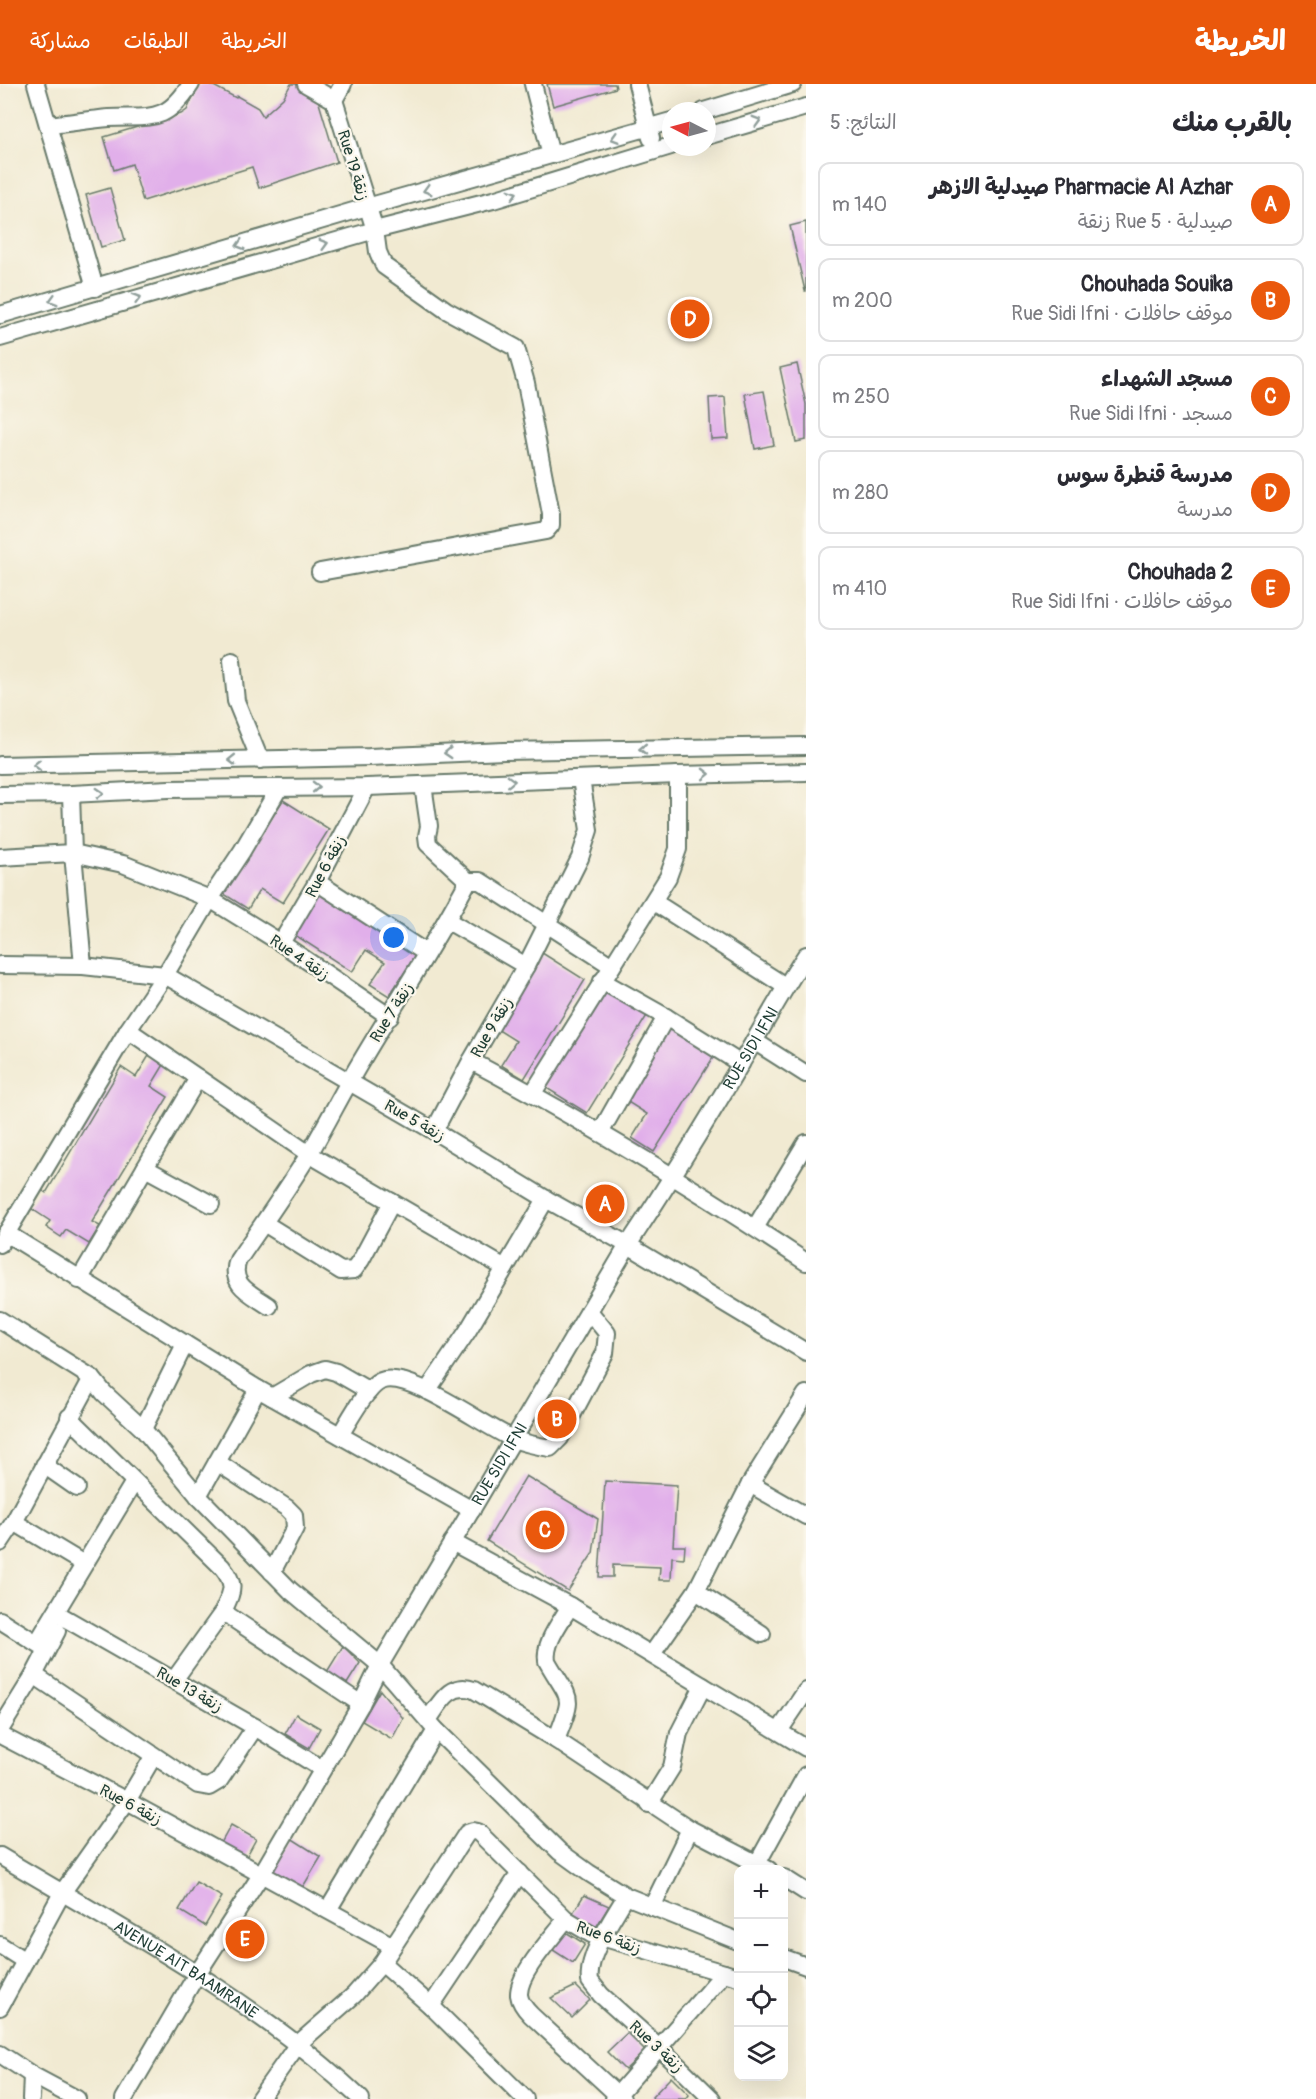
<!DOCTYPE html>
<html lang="ar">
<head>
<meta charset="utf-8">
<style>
  body { margin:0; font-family:Pangolin,"Playpen Sans Arabic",sans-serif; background:#f7f7f7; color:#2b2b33; direction:rtl }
  .controls { position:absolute; right:18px; bottom:18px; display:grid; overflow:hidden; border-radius:12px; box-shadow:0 6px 24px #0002 }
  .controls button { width:54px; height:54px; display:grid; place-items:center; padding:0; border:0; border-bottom:2px solid #e1e1e2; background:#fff; color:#2b2b33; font:30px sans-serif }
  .compass { position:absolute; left:662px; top:18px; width:54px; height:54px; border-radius:50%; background:#fff; box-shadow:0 6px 24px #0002; rotate:276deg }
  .you { position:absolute; left:394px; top:854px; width:21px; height:21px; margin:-15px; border:4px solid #fff; border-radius:50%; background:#1a73e8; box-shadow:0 0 0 9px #1a73e833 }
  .badge { display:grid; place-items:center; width:39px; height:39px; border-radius:50%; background:#ea580c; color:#fff; font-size:20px; font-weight:700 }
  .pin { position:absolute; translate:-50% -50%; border:3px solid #fff; box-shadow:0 2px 6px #0006 }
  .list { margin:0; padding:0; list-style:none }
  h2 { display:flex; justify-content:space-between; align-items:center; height:78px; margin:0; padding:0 24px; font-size:26px }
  h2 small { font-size:20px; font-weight:400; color:#7c7c81 }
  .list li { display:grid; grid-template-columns:39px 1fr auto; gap:18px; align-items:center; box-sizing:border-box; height:84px; margin:0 12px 12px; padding:0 12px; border:2px solid #e1e1e2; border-radius:12px }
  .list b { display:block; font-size:22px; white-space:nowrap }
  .list p { margin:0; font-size:20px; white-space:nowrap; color:#7c7c81 }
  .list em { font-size:20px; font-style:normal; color:#7c7c81 }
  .icon { flex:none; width:33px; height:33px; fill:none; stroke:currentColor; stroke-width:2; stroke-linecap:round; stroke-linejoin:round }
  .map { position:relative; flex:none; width:806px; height:2015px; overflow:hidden; direction:ltr }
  header { display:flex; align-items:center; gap:36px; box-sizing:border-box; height:84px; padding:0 30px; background:#ea580c; color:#fff }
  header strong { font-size:28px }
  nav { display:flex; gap:33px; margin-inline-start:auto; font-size:21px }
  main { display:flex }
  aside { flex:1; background:#fff }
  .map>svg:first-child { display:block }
  .building { fill:#e1afea }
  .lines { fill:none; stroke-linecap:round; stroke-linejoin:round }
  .minor-casing { stroke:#687a6b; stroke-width:20 }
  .minor { stroke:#fff; stroke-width:16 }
  .oneway { stroke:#8f9e9a }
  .labels { text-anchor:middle; stroke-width:4.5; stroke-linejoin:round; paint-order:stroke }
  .street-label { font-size:16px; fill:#1f3d34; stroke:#fbf7ec }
</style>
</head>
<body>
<header>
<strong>الخريطة</strong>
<nav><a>الخريطة</a><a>الطبقات</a><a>مشاركة</a></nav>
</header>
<main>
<aside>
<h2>بالقرب منك<small>النتائج: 5</small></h2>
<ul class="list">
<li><span class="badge">A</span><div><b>Pharmacie Al Azhar صيدلية الازهر</b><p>صيدلية · Rue 5 زنقة</p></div><em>140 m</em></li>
<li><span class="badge">B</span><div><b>Chouhada Souika</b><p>موقف حافلات · Rue Sidi Ifni</p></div><em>200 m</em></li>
<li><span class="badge">C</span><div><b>مسجد الشهداء</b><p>مسجد · Rue Sidi Ifni</p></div><em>250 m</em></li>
<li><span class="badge">D</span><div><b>مدرسة قنطرة سوس</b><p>مدرسة</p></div><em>280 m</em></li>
<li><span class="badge">E</span><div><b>Chouhada 2</b><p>موقف حافلات · Rue Sidi Ifni</p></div><em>410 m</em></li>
</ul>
</aside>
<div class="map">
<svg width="806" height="2015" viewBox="0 0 806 2015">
  <rect width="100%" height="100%" fill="#fbf7ec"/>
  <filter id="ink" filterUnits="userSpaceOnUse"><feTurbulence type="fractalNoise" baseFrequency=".0167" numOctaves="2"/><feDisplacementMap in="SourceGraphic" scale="12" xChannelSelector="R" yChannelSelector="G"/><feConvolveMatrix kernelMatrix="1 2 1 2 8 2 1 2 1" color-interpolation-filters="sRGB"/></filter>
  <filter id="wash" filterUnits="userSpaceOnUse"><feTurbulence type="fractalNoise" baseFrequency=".008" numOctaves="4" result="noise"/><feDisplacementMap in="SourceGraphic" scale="24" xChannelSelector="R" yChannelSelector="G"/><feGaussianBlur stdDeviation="1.35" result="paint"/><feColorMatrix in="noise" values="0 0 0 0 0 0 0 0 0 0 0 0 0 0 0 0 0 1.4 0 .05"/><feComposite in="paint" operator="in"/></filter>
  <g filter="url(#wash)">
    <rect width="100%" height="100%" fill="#f1ead2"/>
    <g id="blocks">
      <g class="building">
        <path d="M 199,0 L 210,0 L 236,14 L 237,12 L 258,24 L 263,32 L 283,14 L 291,0 L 301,0 L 316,9 L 337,78 L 259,104 L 252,83 L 143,117 L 132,80 L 114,86 L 104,53 L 181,30 L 187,26 Z"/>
        <path d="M 547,0 L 615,0 L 616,4 L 553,22 Z"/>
        <path d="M 110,104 L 125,156 L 101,163 L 86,111 Z"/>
        <path d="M 806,138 L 806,207 L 805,207 L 790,142 Z"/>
        <path d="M 797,280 L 806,320 L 806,356 L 796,358 L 780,284 Z"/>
        <path d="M 764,307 L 774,361 L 755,365 L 745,310 Z"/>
        <path d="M 725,313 L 728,354 L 711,355 L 709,314 Z"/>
        <path d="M 283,716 L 329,745 L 283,819 L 260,805 L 248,825 L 224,810 Z"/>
        <path d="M 321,803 L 419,866 L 389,912 L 370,900 L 385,878 L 366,866 L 352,888 L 292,849 Z"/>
        <path d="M 539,867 L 585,896 L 524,995 L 501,981 L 516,957 L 492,942 Z"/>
        <path d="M 602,901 L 648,930 L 587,1029 L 540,1000 Z"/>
        <path d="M 670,940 L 716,969 L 654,1068 L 632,1054 L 647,1030 L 623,1015 Z"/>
        <path d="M 150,970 L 165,979 L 151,1002 L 168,1013 L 92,1138 L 100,1142 L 89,1160 L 66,1146 L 61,1153 L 46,1143 L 50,1137 L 29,1123 L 40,1105 L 46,1109 L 121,983 L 136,993 Z"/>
        <path d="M 526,1392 L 598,1435 L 593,1469 L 568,1507 L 487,1457 Z"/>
        <path d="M 605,1397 L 677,1401 L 673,1462 L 685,1462 L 684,1474 L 672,1473 L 671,1496 L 659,1496 L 660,1483 L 613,1481 L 613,1493 L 599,1493 Z"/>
        <path d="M 343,1562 L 360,1579 L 345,1603 L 325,1591 Z"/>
        <path d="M 380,1606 L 403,1634 L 392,1655 L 362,1637 Z"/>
        <path d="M 296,1630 L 320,1644 L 309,1664 L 285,1650 Z"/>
        <path d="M 231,1741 L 256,1755 L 245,1775 L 220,1761 Z"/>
        <path d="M 291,1754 L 321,1773 L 301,1806 L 271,1788 Z"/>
        <path d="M 196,1798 L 222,1813 L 205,1842 L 179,1826 Z"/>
        <path d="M 584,1811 L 609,1822 L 592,1850 L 569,1835 Z"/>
        <path d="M 564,1847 L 585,1860 L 573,1879 L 553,1866 Z"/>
        <path d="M 576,1902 L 590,1916 L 572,1934 L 551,1914 Z"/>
        <path d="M 627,1949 L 645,1967 L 625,1986 L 607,1968 Z"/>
        <path d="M 671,1993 L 689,2011 L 686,2015 L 653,2015 L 652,2013 Z"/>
      </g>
    </g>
  </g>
  <g filter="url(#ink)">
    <use href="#blocks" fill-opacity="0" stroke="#687a6b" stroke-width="1.5"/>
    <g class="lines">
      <defs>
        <g id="minor">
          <path d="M 36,0 L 95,204"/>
          <path d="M 306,0 L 334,16 L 343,0"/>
          <path d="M 533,0 L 551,71"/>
          <path d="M 637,0 L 651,54"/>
          <path d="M 704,27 L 793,0"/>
          <path d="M 48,41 C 68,39 89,36 109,34 C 151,32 165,40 191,0"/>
          <path d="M 707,52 L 806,23"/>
          <path d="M 0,231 L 367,123 L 671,37"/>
          <path d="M 0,254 L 375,146 L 493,116 L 671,62"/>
          <path d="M 320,488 L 546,447 L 551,441 L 551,430 L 526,299 L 516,264 L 446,226 L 384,182 L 378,168 L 375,146 L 334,16"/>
          <path d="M 232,576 L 236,617 L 260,676"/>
          <path d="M 0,681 L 369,673 L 504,667 L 806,662"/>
          <path d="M 423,701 L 429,742 L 427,752 L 428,760 L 468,797"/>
          <path d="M 71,710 L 73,769 L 83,882"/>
          <path d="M 0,711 L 71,710 L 169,705 L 367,703 L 678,691 L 806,688"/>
          <path d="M 0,773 L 73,769 L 123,780 L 210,815 L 281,859 L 390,933"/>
          <path d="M 317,798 L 426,869"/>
          <path d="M 654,818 L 785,902"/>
          <path d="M 448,837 L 526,882"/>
          <path d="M 281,859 L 317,798 L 367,703"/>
          <path d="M 0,881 L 83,882 L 165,891 L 434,1047 L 546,1115 L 628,1161 L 806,1268"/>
          <path d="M 602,897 L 666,933 L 741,980"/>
          <path d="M 128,946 L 309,1070 L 505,1184"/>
          <path d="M 754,957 L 806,990"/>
          <path d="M 471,977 C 586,1038 698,1106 806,1178"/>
          <path d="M 533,1009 L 668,793 L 678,765 L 678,691"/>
          <path d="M 434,1047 L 471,977 L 526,882 L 580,774 L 589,746 L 581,695"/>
          <path d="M 600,1049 L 666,933"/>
          <path d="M 145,1084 L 211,1120"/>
          <path d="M 264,1139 L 341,1187 L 354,1186 L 361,1176 L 392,1118"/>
          <path d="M 755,1144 L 806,1059"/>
          <path d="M 6,1149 L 258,1305 L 472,1426"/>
          <path d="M 0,1160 L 128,946 L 165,891 L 210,815 L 242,767 L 279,704"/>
          <path d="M 79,1196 L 198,994"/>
          <path d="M 269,1222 C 252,1210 228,1201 238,1176 C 262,1141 287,1106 309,1070 C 328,1038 344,1005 363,974 C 398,915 436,858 468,797 L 480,797 L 612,882"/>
          <path d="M 0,1236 L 92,1294 L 104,1309 L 143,1345 L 198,1412 L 290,1506 L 380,1581 L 436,1646 L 560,1768 L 589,1789 L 626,1812 L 738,1857"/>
          <path d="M 427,1307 L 467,1248 L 546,1115"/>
          <path d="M 272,1313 L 311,1290 L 325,1285 L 336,1288 L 369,1307"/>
          <path d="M 69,1333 L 222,1483 C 237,1502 232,1507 223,1528 L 361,1620"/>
          <path d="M 143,1345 L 185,1260"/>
          <path d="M 340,1351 C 349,1337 366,1303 381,1297 C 409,1285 486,1344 514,1355 C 526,1360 538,1362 550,1364 L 560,1354 L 605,1269 L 607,1249 L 589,1227"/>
          <path d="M 217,1378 L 287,1424 L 294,1431 L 295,1444 L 272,1488"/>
          <path d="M 44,1381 L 77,1404"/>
          <path d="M 750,1400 L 806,1432"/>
          <path d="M 198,1412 L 258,1305"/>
          <path d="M 14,1438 L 84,1480"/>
          <path d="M 452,1458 L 570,1522 L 806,1664"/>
          <path d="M 0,1459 L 14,1438 L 92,1294"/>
          <path d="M 696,1507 L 762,1550"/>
          <path d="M 56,1529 L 255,1643 L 322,1685"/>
          <path d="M 0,1536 L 46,1565"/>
          <path d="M 37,1559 L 134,1398"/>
          <path d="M 652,1570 L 696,1507 L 750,1400 L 806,1310"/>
          <path d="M 34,1591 L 198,1701 L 209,1703 L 219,1697 L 255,1643"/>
          <path d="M 174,1596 L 223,1528"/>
          <path d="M 428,1636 C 440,1619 450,1597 474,1606 L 556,1656 L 690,1745"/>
          <path d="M 0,1646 L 34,1591 L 57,1547"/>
          <path d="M 779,1647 L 806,1607"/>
          <path d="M 0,1651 L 127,1717 L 393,1862"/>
          <path d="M 556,1656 C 575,1608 571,1619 547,1577 C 544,1558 561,1538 570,1522"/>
          <path d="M 649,1720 L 672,1683 L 679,1649 L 703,1602"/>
          <path id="s1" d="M 0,1772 C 124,1846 255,1915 361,2015"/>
          <path d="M 758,1778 L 806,1691"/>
          <path d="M 784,1794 L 806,1808"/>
          <path d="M 626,1812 C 614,1833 586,1872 590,1897 L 601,1911 L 659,1963 L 712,2015"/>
          <path d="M 652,1823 L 690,1745 L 769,1786"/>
          <path d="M 328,1826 L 436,1646"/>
          <path d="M 566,1835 C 553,1853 518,1889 519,1911 C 520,1919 525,1925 531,1931 L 622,2015"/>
          <path d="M 0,1861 L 25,1877"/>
          <path d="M 784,1874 L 806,1882"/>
          <path d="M 382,1879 L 467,1749 L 473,1747 L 478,1748 L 566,1835 L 591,1850 L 738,1893"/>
          <path d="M 431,1922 L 520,1789"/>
          <path d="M 0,1923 L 62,1809 L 127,1717 L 153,1673"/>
          <path d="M 0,1970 L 32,1991 L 77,2015"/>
          <path d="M 31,2015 L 32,1991"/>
          <path id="s2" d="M 124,2015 L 197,1890 L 261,1791 L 361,1620 L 380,1581 L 628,1161 C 667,1102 704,1042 740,981 C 762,945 782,907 806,871"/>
          <path d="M 259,2015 L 298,1960 L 354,1911 L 382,1879 L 431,1922 L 525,2015"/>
          <path d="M 614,2015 L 724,1889"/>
        </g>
      </defs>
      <use href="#minor" class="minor-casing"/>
      <use href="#minor" class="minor"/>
    </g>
    <defs><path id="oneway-chevron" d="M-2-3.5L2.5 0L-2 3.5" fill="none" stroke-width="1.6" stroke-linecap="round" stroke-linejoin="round" transform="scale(1.5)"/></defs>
    <g class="oneway">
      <use href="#oneway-chevron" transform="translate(757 37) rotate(-16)"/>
      <use href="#oneway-chevron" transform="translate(615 54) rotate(164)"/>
      <use href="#oneway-chevron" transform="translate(427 106) rotate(164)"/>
      <use href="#oneway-chevron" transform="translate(513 110) rotate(-17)"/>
      <use href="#oneway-chevron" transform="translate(324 160) rotate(-16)"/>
      <use href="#oneway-chevron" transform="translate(240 161) rotate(163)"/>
      <use href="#oneway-chevron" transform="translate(137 214) rotate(-16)"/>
      <use href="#oneway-chevron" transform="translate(53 216) rotate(164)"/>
      <use href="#oneway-chevron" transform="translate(643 665) rotate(179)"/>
      <use href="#oneway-chevron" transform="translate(448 669) rotate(177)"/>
      <use href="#oneway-chevron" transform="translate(232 676) rotate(179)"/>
      <use href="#oneway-chevron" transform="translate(37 681) rotate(179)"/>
      <use href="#oneway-chevron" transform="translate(706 690) rotate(-1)"/>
      <use href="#oneway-chevron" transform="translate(511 697) rotate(-2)"/>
      <use href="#oneway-chevron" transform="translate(316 703) rotate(-1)"/>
      <use href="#oneway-chevron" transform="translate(100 709) rotate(-3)"/>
    </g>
  </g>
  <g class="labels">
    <g class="street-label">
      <text transform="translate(354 81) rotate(73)" y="6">Rue 19 زنقة</text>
      <text transform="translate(325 782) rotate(-62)" y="6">Rue 6 زنقة</text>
      <text transform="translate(300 873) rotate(34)" y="6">Rue 4 زنقة</text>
      <text transform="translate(391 928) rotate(-58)" y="6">Rue 7 زنقة</text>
      <text transform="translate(491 943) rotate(-60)" y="6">Rue 9 زنقة</text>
      <text dy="6" stroke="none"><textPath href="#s2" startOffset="1224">RUE SIDI IFNI</textPath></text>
      <text transform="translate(415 1036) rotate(30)" y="6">Rue 5 زنقة</text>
      <text dy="6" stroke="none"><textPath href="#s2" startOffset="738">RUE SIDI IFNI</textPath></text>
      <text transform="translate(190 1605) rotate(30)" y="6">Rue 13 زنقة</text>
      <text transform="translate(131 1720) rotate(28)" y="6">Rue 6 زنقة</text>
      <text transform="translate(609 1853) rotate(20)" y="6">Rue 6 زنقة</text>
      <text dy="6" stroke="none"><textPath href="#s1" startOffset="218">AVENUE AIT BAAMRANE</textPath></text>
      <text transform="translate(657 1962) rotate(43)" y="6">Rue 3 زنقة</text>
    </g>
  </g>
</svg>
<div class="controls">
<button>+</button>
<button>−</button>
<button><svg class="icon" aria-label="locate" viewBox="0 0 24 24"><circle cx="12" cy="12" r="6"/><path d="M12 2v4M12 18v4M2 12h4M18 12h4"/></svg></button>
<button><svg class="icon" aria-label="layers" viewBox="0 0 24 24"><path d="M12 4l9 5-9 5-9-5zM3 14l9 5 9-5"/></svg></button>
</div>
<svg class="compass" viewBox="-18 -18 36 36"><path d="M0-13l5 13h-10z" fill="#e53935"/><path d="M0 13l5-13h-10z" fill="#7c7c81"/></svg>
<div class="you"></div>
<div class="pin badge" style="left:605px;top:1120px">A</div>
<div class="pin badge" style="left:557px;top:1335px">B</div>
<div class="pin badge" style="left:545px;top:1446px">C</div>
<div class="pin badge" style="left:690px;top:235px">D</div>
<div class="pin badge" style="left:245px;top:1855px">E</div>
</div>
</main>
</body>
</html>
